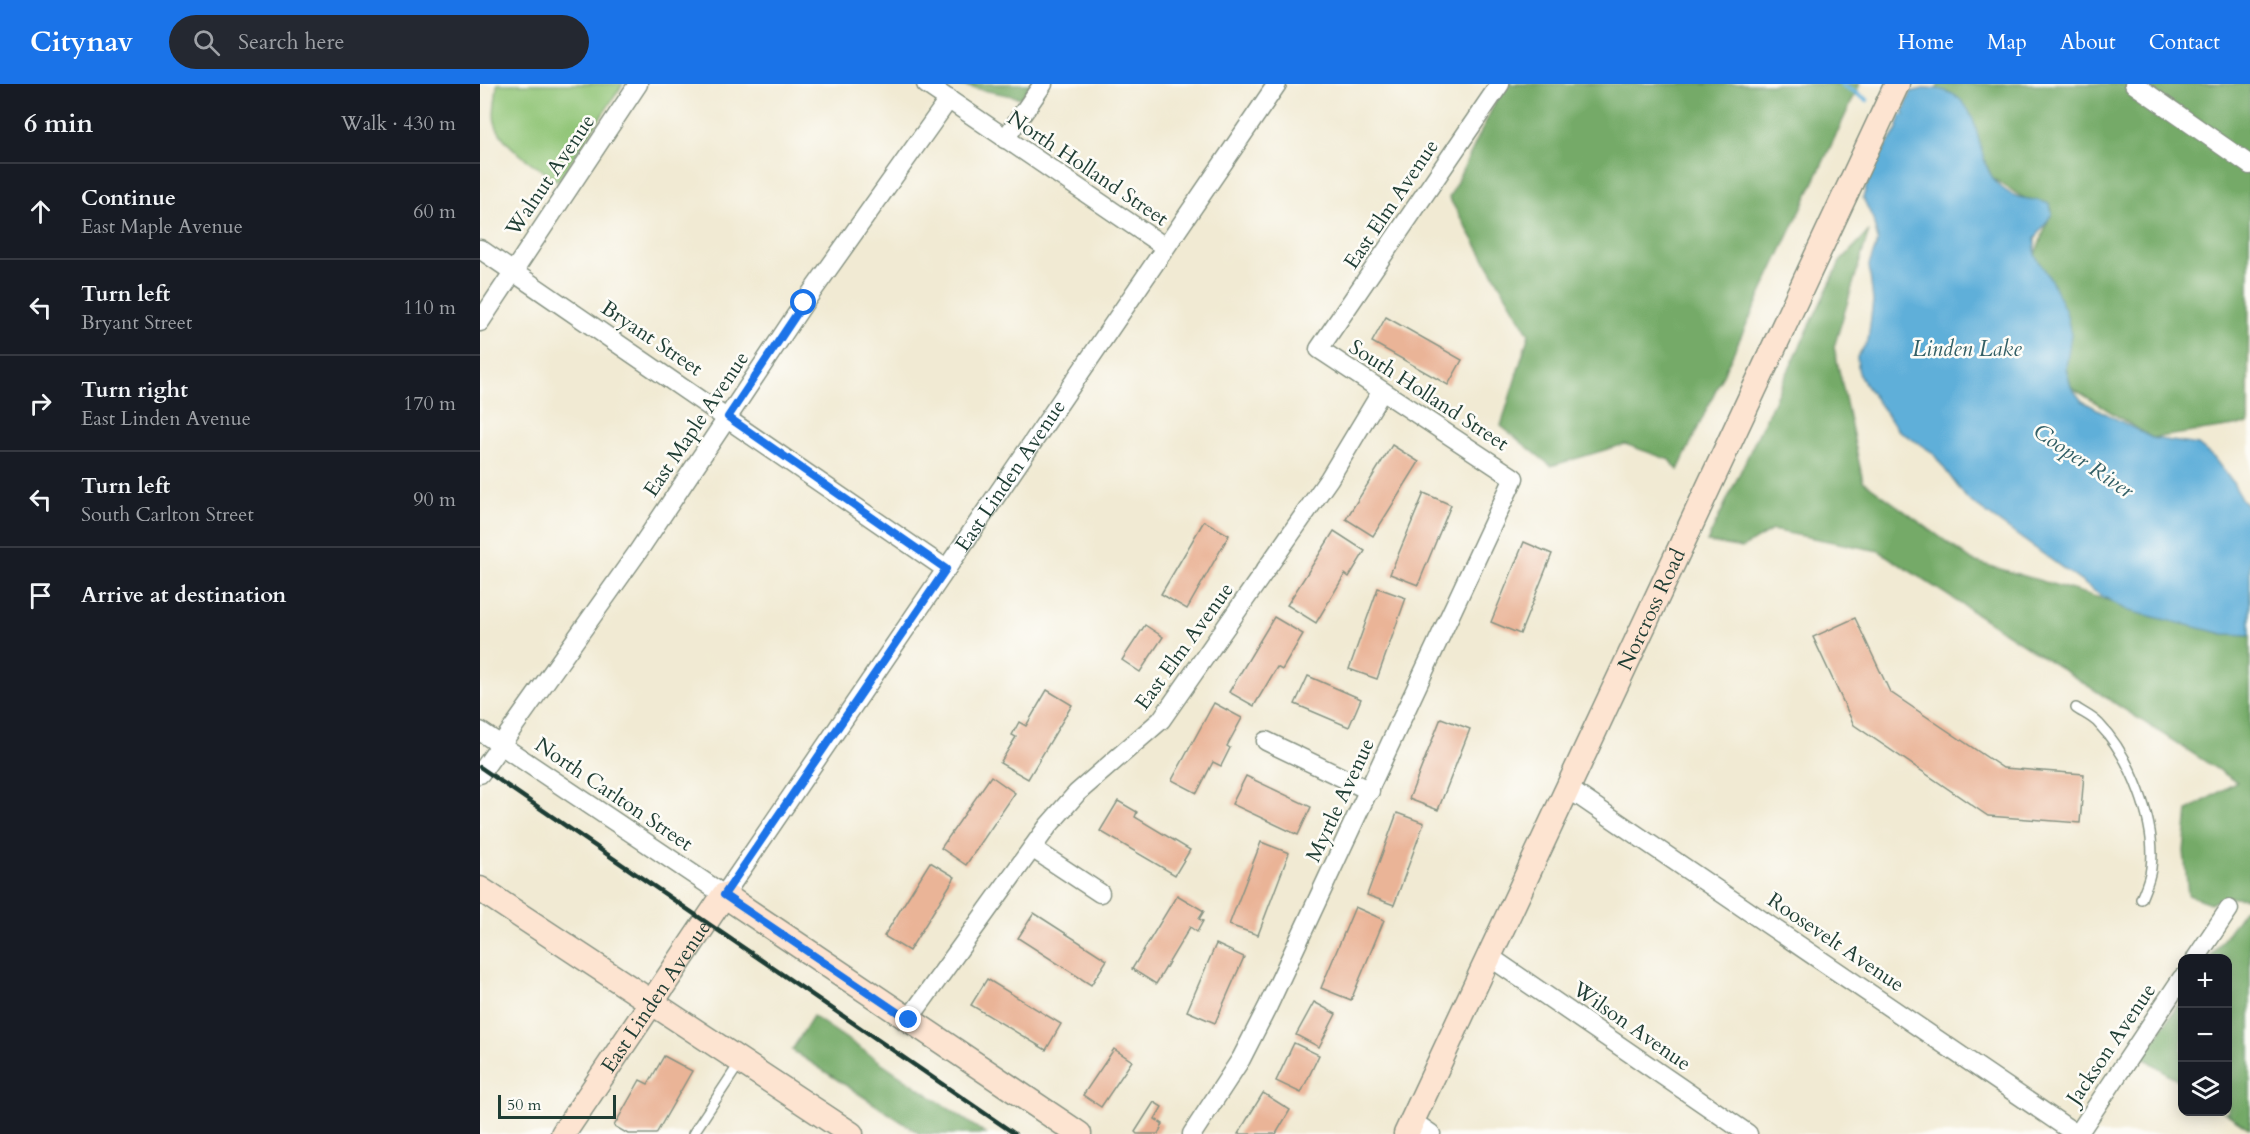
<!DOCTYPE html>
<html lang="en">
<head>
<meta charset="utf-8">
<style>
  body { margin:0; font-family:Cardo,serif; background:#242831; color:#f1f3f6 }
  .controls { position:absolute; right:18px; bottom:18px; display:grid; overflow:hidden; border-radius:12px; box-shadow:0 3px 15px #0003 }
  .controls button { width:54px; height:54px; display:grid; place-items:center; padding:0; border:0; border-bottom:2px solid #363941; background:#171b24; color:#f1f3f6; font:30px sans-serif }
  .scale { position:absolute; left:18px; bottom:15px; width:118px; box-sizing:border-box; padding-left:6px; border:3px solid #1f3d34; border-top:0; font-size:16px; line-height:21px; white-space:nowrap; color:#1f3d34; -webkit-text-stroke:4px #fdfcf7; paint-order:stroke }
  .stop { position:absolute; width:18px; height:18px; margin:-14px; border:4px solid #1a73e8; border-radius:50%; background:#fff }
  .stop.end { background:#1a73e8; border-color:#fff; box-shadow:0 2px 6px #0008 }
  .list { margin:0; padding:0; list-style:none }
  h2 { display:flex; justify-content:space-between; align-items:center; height:78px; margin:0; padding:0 24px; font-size:26px }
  h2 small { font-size:20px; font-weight:400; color:#9ea1a6 }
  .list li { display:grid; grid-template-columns:39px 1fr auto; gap:18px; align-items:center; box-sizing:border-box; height:96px; padding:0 24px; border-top:2px solid #363941 }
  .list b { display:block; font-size:22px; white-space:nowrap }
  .list p { margin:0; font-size:20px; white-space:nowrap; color:#9ea1a6 }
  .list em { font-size:20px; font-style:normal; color:#9ea1a6 }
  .icon { flex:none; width:33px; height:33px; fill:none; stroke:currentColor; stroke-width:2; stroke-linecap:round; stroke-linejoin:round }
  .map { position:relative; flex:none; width:1770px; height:1050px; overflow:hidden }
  header { display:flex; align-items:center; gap:36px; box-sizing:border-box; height:84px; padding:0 30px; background:#1a73e8; color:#fff }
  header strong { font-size:28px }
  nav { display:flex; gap:33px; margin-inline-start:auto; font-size:21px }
  .search { width:420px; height:54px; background:#242831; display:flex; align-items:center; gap:15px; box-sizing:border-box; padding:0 21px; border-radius:33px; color:#9ea1a6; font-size:22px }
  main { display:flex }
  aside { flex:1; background:#171b24 }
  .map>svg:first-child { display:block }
  .green { fill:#91c577; stroke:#588156; stroke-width:1.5 }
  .forest { fill:#74aa68; stroke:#4a744e; stroke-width:1.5 }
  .water { fill:#5fafd9; stroke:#3f7686; stroke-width:1.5 }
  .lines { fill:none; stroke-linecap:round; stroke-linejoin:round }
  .stream { stroke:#5fafd9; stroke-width:4.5 }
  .building { fill:#eab497 }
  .lane-casing { stroke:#889484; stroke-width:12 }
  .street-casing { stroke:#889484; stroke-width:21 }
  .secondary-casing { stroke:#889484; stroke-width:27 }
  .lane { stroke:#fff; stroke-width:9 }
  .street { stroke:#fff; stroke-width:18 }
  .secondary { stroke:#fde4d1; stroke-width:24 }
  .rail { stroke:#1f3d34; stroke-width:4.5 }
  .route { stroke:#1a73e8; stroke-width:8 }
  .labels { text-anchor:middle; stroke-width:5; stroke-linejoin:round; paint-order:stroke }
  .street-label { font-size:21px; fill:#1f3d34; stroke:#fdfcf7 }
  .water-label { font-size:22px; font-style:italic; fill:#325f66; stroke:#fdfcf7 }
</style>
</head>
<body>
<header>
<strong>Citynav</strong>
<div class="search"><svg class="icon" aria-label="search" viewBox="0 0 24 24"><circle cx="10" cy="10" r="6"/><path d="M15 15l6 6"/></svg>Search here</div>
<nav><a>Home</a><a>Map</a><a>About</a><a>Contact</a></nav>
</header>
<main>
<aside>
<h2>6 min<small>Walk · 430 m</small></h2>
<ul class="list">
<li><svg class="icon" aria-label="ahead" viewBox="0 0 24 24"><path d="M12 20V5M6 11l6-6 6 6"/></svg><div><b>Continue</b><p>East Maple Avenue</p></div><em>60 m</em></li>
<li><svg class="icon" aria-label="left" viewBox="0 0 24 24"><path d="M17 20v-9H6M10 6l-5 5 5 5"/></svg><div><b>Turn left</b><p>Bryant Street</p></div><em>110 m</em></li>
<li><svg class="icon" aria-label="right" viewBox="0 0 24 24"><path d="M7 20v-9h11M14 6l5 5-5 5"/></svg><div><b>Turn right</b><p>East Linden Avenue</p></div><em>170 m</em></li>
<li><svg class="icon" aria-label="left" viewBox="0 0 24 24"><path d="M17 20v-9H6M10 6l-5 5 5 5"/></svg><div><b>Turn left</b><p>South Carlton Street</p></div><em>90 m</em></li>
<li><svg class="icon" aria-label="arrive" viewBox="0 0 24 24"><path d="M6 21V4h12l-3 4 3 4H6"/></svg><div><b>Arrive at destination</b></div></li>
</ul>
</aside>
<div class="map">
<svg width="1770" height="1050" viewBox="0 0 1770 1050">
  <rect width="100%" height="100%" fill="#fdfcf7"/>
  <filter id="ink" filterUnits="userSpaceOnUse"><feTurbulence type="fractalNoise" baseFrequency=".0167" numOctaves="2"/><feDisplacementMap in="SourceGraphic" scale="12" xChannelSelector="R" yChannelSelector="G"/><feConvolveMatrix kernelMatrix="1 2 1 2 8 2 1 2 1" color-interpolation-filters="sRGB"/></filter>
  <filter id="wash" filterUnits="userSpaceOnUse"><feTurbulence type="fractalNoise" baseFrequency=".008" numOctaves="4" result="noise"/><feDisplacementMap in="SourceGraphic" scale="24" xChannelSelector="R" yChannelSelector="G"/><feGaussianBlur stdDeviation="1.35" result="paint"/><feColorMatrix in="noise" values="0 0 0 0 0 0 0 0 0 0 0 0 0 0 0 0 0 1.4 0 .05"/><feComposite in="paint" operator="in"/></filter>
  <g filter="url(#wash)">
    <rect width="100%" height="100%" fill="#f1ead3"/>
    <path class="green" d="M 17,0 L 143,0 L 78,97 C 59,84 21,62 15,38 C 12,28 17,11 17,0 Z"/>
    <g class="forest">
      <path d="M 474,0 L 551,0 L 541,14 Z"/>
      <path d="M 1024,0 L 1380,0 L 1198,386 L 1190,376 L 1145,360 L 1071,382 L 1021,342 L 1049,250 L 969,114 Z"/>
      <path d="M 1459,0 L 1770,0 L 1768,340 L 1672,354 L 1591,303 L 1555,171 L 1572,126 L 1550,118 L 1512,94 L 1480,17 L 1453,12 Z"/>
      <path d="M 1389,147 L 1354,263 L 1383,397 L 1493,477 L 1744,550 L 1770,550 L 1770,814 L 1752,813 L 1730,819 L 1708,811 L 1704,767 L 1708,726 L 1757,698 L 1399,467 L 1292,446 L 1262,464 L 1227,458 L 1360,178 Z"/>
      <path d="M 1770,817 L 1770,1045 L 1744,1028 L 1748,1028 L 1748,874 L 1730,874 Z"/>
      <path d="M 1702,915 L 1702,999 L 1663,973 Z"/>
      <path d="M 333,932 L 506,1050 L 440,1050 L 312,966 Z"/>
    </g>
    <path class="water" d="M 1447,4 C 1512,6 1487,76 1522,104 C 1539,118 1552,113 1570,120 L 1572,130 L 1555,155 L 1555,171 L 1570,194 L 1586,228 L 1591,250 L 1586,284 L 1591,303 L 1602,317 L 1672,354 L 1718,361 L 1734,374 L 1753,399 L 1762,416 L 1770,425 L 1770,551 L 1744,550 L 1649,527 L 1620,511 L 1487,415 L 1452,368 L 1418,346 L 1384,299 L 1379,291 L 1377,273 L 1388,257 L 1393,217 L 1389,181 L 1398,157 L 1393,135 L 1383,114 L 1392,83 L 1417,46 L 1420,35 L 1425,34 L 1424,27 L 1431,8 Z"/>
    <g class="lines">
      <g class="stream">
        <path d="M 1361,0 L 1387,16"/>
        <path d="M 1421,32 L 1429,37"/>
      </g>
    </g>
    <g id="blocks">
      <g class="building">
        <path d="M 906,233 L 982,276 L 968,301 L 892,258 Z"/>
        <path d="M 912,361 L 939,378 L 893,452 L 866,435 Z"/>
        <path d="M 944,409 L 971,421 L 938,501 L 910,490 Z"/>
        <path d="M 724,437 L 749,451 L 707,525 L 681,510 Z"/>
        <path d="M 854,447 L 885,467 L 869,493 L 865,490 L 836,539 L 807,521 Z"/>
        <path d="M 1044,458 L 1072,470 L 1040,550 L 1011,538 Z"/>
        <path d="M 898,504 L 926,514 L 897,595 L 869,585 Z"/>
        <path d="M 794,533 L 823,550 L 802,586 L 797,583 L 774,622 L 749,608 Z"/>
        <path d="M 1375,534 L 1410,608 L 1523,684 L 1604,690 L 1600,739 L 1508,732 L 1374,641 L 1333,553 Z"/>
        <path d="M 665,541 L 683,553 L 660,588 L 642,576 Z"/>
        <path d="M 828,592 L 881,615 L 869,643 L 815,620 Z"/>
        <path d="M 567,606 L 592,621 L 548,695 L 520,679 L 536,653 L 532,651 L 539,638 L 546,642 Z"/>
        <path d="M 734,619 L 762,634 L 747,662 L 750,664 L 741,682 L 733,678 L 717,709 L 692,696 Z"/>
        <path d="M 961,634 L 990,645 L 958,726 L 929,715 Z"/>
        <path d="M 511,692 L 535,709 L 486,781 L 461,764 Z"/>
        <path d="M 766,692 L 831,723 L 818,751 L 752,720 Z"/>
        <path d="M 638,717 L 657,728 L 655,733 L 710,766 L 695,791 L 620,747 Z"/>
        <path d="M 917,729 L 944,739 L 914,821 L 887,811 Z"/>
        <path d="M 781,758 L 809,769 L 778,851 L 749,841 Z"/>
        <path d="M 450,778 L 475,793 L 429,867 L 404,852 Z"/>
        <path d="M 697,811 L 724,827 L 719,835 L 723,837 L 717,848 L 710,843 L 676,900 L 652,885 Z"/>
        <path d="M 875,823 L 904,836 L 871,916 L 841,904 Z"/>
        <path d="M 554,829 L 627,876 L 611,901 L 538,854 Z"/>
        <path d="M 736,860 L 764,873 L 735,939 L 707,927 Z"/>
        <path d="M 507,895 L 581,940 L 566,966 L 491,921 Z"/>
        <path d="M 834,918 L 856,930 L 839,963 L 816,951 Z"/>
        <path d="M 814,959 L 839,971 L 821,1009 L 796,997 Z"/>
        <path d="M 634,965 L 652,977 L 621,1023 L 603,1011 Z"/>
        <path d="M 184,972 L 212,987 L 176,1050 L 148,1050 L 134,1042 L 160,996 L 168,1000 Z"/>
        <path d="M 783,1009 L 810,1026 L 796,1050 L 758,1050 Z"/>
        <path d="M 674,1018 L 682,1023 L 675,1035 L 683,1040 L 678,1050 L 657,1050 L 655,1048 Z"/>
      </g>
    </g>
  </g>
  <g filter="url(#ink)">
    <use href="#blocks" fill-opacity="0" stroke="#889484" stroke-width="1.5"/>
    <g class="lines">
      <defs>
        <g id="lane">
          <path d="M 1596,624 C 1603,629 1613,633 1619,640 C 1650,672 1677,739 1671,784 C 1670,795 1665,805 1661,815"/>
          <path d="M 213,1050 L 261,977"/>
        </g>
        <g id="street">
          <path d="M 446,0 L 685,163"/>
          <path d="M 1654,0 L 1770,81"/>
          <path d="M 525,55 L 563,0"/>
          <path d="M 0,165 L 466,485"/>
          <path d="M 0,238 L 158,0"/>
          <path id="s1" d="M 0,647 L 244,811 L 797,0"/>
          <path d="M 786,657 L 890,707"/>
          <path d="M 0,690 L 157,469 L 324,219 L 469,15"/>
          <path d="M 1089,705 L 1596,1050"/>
          <path d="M 552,764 L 620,809"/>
          <path d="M 1010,873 L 1268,1050"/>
          <path d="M 1716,874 L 1749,825"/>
          <path d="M 429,935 L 568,742 L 597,709 L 681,636 L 849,395 L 902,307"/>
          <path d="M 932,1037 L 951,1050"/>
          <path d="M 712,1050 L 761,975 L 788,922 L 1034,394 L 839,265 L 1020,0"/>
          <path d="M 1598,1050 L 1702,894"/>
        </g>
        <g id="secondary">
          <path d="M 0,805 L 371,1050"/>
          <path id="s2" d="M 83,1050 L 244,811 L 599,1050"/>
          <path id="s3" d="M 926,1050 L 1417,0"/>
        </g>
      </defs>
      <use href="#lane" class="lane-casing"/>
      <use href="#street" class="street-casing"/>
      <use href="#secondary" class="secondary-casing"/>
      <use href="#lane" class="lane"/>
      <use href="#street" class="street"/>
      <use href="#secondary" class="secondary"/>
      <path class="rail" d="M 0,683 L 535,1050"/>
    </g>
  </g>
  <g class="lines" filter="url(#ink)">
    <path class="route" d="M 324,219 L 248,333 L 466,485 L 244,811 L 429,936"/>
  </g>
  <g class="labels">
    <g class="street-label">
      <text transform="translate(608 84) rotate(34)" y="7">North Holland Street</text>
      <text transform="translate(70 91) rotate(-56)" y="7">Walnut Avenue</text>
      <text transform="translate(911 120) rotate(-56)" y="7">East Elm Avenue</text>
      <text transform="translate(172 254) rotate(34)" y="7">Bryant Street</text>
      <text transform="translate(949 311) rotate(33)" y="7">South Holland Street</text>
      <text transform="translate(216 340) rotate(-56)" y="7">East Maple Avenue</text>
      <text dy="7" stroke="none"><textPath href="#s1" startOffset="802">East Linden Avenue</textPath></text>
      <text dy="7" stroke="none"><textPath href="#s3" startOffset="579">Norcross Road</textPath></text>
      <text transform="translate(704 562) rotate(-54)" y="7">East Elm Avenue</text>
      <text transform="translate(134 710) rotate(34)" y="7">North Carlton Street</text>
      <text transform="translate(860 716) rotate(-65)" y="7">Myrtle Avenue</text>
      <text transform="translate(1356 858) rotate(34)" y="7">Roosevelt Avenue</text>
      <text dy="7" stroke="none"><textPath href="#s2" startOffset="166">East Linden Avenue</textPath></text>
      <text transform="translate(1152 942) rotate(35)" y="7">Wilson Avenue</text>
      <text transform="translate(1631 960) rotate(-56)" y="7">Jackson Avenue</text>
    </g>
    <g class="water-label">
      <text x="1487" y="272">Linden Lake</text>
      <text transform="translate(1604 376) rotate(34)" y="8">Cooper River</text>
    </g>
  </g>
</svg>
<div class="controls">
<button>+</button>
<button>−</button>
<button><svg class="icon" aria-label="layers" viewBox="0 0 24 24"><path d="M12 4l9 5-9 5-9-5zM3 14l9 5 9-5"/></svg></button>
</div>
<div class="scale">50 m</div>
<div class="stop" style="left:324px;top:219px"></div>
<div class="stop end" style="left:429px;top:936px"></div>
</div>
</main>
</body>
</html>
